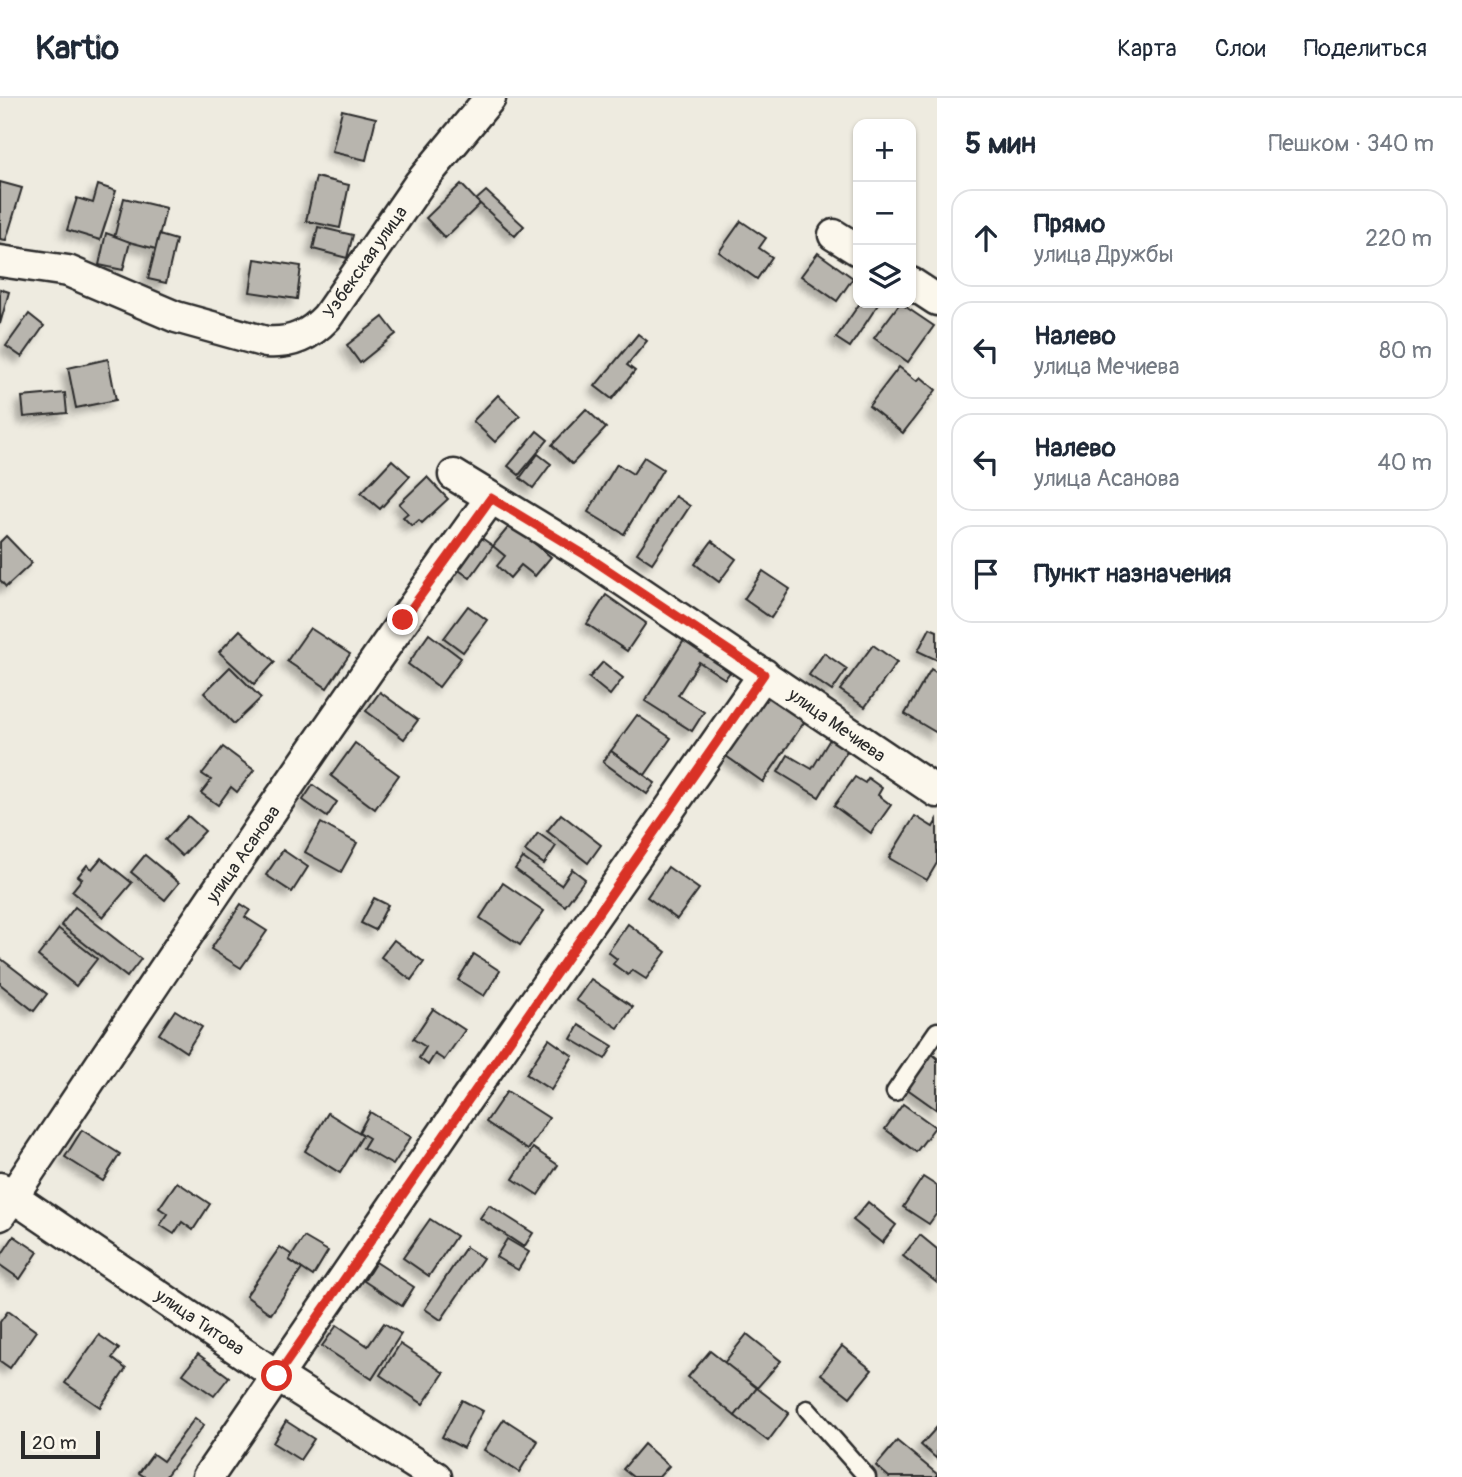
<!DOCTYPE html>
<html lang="ru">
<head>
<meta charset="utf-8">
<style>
  body { margin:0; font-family:Pangolin,sans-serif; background:#f6f6f7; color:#1f2937 }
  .controls { position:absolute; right:21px; top:21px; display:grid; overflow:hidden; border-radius:14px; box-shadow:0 2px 5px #0004 }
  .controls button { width:63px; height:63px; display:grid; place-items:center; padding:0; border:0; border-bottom:2px solid #e0e1e3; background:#fff; color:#1f2937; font:35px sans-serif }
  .scale { position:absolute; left:21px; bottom:18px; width:79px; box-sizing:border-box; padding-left:7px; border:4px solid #2b2b2b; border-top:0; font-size:19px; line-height:24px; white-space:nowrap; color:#2b2b2b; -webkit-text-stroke:5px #fbf7ec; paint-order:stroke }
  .stop { position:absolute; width:21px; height:21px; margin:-16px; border:5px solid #d93025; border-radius:50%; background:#fff }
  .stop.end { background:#d93025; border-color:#fff; box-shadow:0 2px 7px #0008 }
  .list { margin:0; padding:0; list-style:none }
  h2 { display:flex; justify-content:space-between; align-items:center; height:91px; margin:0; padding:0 28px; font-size:30px }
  h2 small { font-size:23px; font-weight:400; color:#747a83 }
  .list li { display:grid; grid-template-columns:46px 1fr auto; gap:21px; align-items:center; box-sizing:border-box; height:98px; margin:0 14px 14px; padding:0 14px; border:2px solid #e0e1e3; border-radius:21px }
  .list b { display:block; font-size:26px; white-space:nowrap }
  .list p { margin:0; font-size:23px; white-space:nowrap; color:#747a83 }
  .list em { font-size:23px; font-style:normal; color:#747a83 }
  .icon { flex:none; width:38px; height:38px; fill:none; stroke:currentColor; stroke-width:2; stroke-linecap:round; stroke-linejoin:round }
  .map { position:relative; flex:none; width:937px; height:1379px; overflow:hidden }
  header { display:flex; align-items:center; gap:42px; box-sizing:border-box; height:98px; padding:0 35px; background:#fff; border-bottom:2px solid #e0e1e3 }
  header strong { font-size:33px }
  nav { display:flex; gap:38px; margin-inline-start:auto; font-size:24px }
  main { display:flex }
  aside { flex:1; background:#fff }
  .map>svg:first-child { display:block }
  .building { fill:#b8b5ae; stroke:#2b2b2b; stroke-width:2; filter:url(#shadow) }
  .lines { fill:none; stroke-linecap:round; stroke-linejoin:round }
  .lane-casing { stroke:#2b2b2b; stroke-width:21 }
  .street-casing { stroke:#2b2b2b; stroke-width:35 }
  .lane { stroke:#fbf7ec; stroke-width:16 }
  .street { stroke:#fbf7ec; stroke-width:30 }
  .route { stroke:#d93025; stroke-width:9 }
  .labels { text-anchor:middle; stroke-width:6; stroke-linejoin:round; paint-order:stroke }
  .street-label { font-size:18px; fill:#2b2b2b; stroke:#fbf7ec }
</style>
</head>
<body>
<header>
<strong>Kartio</strong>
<nav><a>Карта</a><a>Слои</a><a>Поделиться</a></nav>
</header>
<main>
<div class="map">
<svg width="937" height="1379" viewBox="0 0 937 1379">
  <defs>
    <filter id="shadow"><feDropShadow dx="-6" dy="6" stdDeviation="3.5" flood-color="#0004"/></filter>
  </defs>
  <rect width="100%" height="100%" fill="#eeebe0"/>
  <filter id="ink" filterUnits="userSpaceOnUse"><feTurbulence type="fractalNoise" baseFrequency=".0143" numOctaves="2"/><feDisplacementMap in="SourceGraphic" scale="14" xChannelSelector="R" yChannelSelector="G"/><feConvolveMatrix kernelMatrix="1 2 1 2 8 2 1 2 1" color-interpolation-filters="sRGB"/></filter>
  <g filter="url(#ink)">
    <g class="building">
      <path d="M 342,12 L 376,20 L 366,62 L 332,54 Z"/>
      <path d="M 316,79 L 349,87 L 340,130 L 306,123 Z"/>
      <path d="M 0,84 L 22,90 L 6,142 L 0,141 Z"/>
      <path d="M 461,86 L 480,106 L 445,140 L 426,120 Z"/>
      <path d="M 98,87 L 116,93 L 100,142 L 67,132 L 77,100 L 93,105 Z"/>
      <path d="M 486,93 L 524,128 L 515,138 L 476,102 Z"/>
      <path d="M 124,100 L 166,110 L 156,151 L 114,140 Z"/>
      <path d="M 741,123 L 766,140 L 759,150 L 772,159 L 757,181 L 719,154 Z"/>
      <path d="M 318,129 L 353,137 L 347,160 L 313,151 Z"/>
      <path d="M 106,135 L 130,144 L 123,172 L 99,167 Z"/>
      <path d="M 159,137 L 176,142 L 166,185 L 148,181 Z"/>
      <path d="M 818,155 L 853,180 L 837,203 L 801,178 Z"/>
      <path d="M 255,161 L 301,168 L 297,201 L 250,194 Z"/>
      <path d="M 0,191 L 9,194 L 0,226 Z"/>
      <path d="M 860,205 L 879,205 L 850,249 L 836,240 Z"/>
      <path d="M 900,205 L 934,228 L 908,264 L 874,240 Z"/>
      <path d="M 29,216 L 44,228 L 22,259 L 6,248 Z"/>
      <path d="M 383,219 L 396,236 L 360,265 L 347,247 Z"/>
      <path d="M 638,236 L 647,243 L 627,267 L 635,273 L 612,301 L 595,288 Z"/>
      <path d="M 108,261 L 116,302 L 76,310 L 68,270 Z"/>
      <path d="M 899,269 L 917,283 L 921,279 L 936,292 L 903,335 L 869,308 Z"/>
      <path d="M 65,295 L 67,315 L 24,319 L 22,299 Z"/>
      <path d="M 498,297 L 520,318 L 495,344 L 473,323 Z"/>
      <path d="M 586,311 L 606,330 L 572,366 L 552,347 Z"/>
      <path d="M 537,333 L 548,342 L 519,377 L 508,368 Z"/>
      <path d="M 538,356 L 551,366 L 533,390 L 520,380 Z"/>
      <path d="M 644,359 L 663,371 L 624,436 L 588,414 L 617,366 L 633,376 Z"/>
      <path d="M 392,362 L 410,378 L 380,411 L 361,395 Z"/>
      <path d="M 427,379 L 448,401 L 422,425 L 419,422 L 412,428 L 403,419 L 408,415 L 399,406 Z"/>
      <path d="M 675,398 L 690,408 L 652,465 L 637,455 Z"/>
      <path d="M 511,426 L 551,459 L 535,478 L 521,467 L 510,480 L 497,468 L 505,458 L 493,448 Z"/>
      <path d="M 6,438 L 32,465 L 6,489 L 0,482 L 0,444 Z"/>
      <path d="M 479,438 L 493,448 L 470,480 L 456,470 Z"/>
      <path d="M 712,443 L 736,461 L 719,484 L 695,466 Z"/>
      <path d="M 763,473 L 790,491 L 771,520 L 744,501 Z"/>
      <path d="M 606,497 L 646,525 L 627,553 L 587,526 Z"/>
      <path d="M 468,508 L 487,522 L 463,554 L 444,540 Z"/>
      <path d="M 310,530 L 350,556 L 327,590 L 287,563 Z"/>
      <path d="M 930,530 L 937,533 L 937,562 L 918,553 Z"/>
      <path d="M 240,532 L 275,564 L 254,586 L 219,554 Z"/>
      <path d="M 690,533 L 737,564 L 725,581 L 699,564 L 678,597 L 704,614 L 692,633 L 645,603 Z"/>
      <path d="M 429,536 L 461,560 L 439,589 L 408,566 Z"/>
      <path d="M 873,547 L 897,564 L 865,609 L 840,592 Z"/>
      <path d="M 824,555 L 847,571 L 832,593 L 809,577 Z"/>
      <path d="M 603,564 L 623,580 L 610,597 L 589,580 Z"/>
      <path d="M 230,569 L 261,600 L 234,626 L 204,595 Z"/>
      <path d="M 931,571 L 937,575 L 937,635 L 905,616 Z"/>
      <path d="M 380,594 L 418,622 L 404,641 L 366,613 Z"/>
      <path d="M 767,597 L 805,623 L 763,684 L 726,658 Z"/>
      <path d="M 637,617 L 671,640 L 645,677 L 611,653 Z"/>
      <path d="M 830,641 L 848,651 L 819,699 L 778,674 L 788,657 L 812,671 Z"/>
      <path d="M 355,645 L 399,677 L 375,711 L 331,678 Z"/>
      <path d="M 223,649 L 254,672 L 237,694 L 231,689 L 218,707 L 201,695 L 211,682 L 202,676 Z"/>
      <path d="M 611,653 L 655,685 L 647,696 L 603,664 Z"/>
      <path d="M 855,679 L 865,685 L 868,680 L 882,690 L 878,697 L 891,707 L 871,735 L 834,708 Z"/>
      <path d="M 313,687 L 337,704 L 327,719 L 303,702 Z"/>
      <path d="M 561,716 L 601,747 L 588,765 L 547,733 Z"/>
      <path d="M 188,718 L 205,733 L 182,758 L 165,742 Z"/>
      <path d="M 915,718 L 933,729 L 937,722 L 937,765 L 927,782 L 889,760 Z"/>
      <path d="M 321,725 L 357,745 L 341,774 L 305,754 Z"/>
      <path d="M 538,735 L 556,748 L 544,766 L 525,753 Z"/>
      <path d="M 283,752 L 308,769 L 292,794 L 266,777 Z"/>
      <path d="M 145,757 L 179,785 L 165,802 L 131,774 Z"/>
      <path d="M 101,760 L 132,785 L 103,819 L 72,793 L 82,781 L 78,778 L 87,767 L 92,771 Z"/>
      <path d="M 523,760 L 561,787 L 572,771 L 585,781 L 565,808 L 515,771 Z"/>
      <path d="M 668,769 L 699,791 L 677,821 L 647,799 Z"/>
      <path d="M 503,785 L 544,813 L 520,847 L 480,820 Z"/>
      <path d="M 374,800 L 388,807 L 375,832 L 361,825 Z"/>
      <path d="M 241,806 L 250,812 L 245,819 L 267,833 L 241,870 L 211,851 Z"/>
      <path d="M 75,809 L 141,861 L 127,879 L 61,827 Z"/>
      <path d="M 628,826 L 666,854 L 646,881 L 632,872 L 628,877 L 613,866 L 617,861 L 608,854 Z"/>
      <path d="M 59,831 L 97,861 L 76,888 L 38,858 Z"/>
      <path d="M 394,842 L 424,864 L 411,882 L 381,859 Z"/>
      <path d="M 474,856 L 500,873 L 484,898 L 458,882 Z"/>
      <path d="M 0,860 L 47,896 L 34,913 L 0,886 Z"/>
      <path d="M 591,881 L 633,909 L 618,930 L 576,902 Z"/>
      <path d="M 433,911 L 465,932 L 444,962 L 435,956 L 428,967 L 419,960 L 426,949 L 413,941 Z"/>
      <path d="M 175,912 L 202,929 L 186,954 L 159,936 Z"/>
      <path d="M 579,927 L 613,948 L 605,961 L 571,941 Z"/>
      <path d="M 549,941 L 573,958 L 551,992 L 526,976 Z"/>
      <path d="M 931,955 L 937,960 L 937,1012 L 906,990 Z"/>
      <path d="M 507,993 L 549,1020 L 528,1052 L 486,1024 Z"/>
      <path d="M 903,1006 L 935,1029 L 916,1054 L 885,1031 Z"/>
      <path d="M 370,1014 L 411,1039 L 393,1067 L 363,1050 L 369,1040 L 359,1034 Z"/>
      <path d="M 328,1015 L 363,1037 L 340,1075 L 305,1053 Z"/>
      <path d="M 82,1032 L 120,1056 L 103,1083 L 65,1059 Z"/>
      <path d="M 533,1050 L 558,1067 L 538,1097 L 513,1081 Z"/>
      <path d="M 923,1079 L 937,1088 L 937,1115 L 929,1126 L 903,1109 Z"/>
      <path d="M 177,1084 L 210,1106 L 193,1132 L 182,1124 L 174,1136 L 160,1127 L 168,1116 L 159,1110 Z"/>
      <path d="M 868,1104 L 896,1127 L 882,1145 L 853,1122 Z"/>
      <path d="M 489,1107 L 533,1135 L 524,1149 L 480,1120 Z"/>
      <path d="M 430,1121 L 456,1138 L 429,1178 L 403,1160 Z"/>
      <path d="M 920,1137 L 937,1151 L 937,1185 L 903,1158 Z"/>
      <path d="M 14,1138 L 38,1154 L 20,1181 L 0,1167 L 0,1159 Z"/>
      <path d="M 304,1139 L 328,1153 L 313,1178 L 289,1162 Z"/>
      <path d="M 507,1141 L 529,1154 L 518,1172 L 496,1159 Z"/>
      <path d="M 280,1149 L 292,1157 L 289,1162 L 302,1171 L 271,1216 L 246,1198 Z"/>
      <path d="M 466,1149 L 483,1160 L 441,1222 L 425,1211 Z"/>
      <path d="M 376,1164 L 414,1189 L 402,1208 L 364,1183 Z"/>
      <path d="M 8,1213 L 36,1233 L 10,1270 L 0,1263 L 0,1224 Z"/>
      <path d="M 384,1225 L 401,1236 L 372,1281 L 322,1248 L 337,1227 L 368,1248 Z"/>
      <path d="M 747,1236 L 781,1263 L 757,1290 L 724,1265 Z"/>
      <path d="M 99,1237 L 119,1251 L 112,1260 L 126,1271 L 100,1309 L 65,1285 Z"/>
      <path d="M 400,1246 L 444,1275 L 423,1306 L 380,1277 Z"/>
      <path d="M 842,1248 L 872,1272 L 850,1299 L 821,1276 Z"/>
      <path d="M 710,1253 L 757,1290 L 735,1318 L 688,1279 Z"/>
      <path d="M 198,1256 L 229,1279 L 214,1298 L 183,1276 Z"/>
      <path d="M 757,1290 L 789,1315 L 768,1343 L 735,1318 Z"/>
      <path d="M 462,1302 L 483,1313 L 463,1350 L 442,1339 Z"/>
      <path d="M 195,1320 L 204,1327 L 165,1379 L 145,1379 L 139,1375 L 153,1356 L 163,1363 Z"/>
      <path d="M 504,1321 L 538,1343 L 519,1374 L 484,1352 Z"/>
      <path d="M 286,1323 L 314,1341 L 300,1362 L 273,1345 Z"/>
      <path d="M 937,1329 L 937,1361 L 921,1347 Z"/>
      <path d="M 897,1343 L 937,1376 L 937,1379 L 889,1379 L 876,1368 Z"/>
      <path d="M 644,1346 L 669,1368 L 659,1379 L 633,1379 L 623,1371 Z"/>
    </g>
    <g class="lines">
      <defs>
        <g id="lane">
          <path d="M 895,994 L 937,933"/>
          <path d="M 807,1311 L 867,1379"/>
        </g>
        <g id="street">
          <path d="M 834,137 L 858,152"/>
          <path d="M 0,163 L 68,173 L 176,219 L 266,244 C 292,246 310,237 327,219 L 419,86 L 490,0"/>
          <path d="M 911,185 L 937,202"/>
          <path d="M 454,377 L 587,458 L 937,694"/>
          <path d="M 0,1090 L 277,1278 L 436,1379"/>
          <path d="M 0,1117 C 161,876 321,634 491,400"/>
          <path d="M 208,1379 L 464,1005 L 764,576"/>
        </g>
      </defs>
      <use href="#lane" class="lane-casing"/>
      <use href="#street" class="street-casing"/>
      <use href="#lane" class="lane"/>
      <use href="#street" class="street"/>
    </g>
  </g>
  <g class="lines" filter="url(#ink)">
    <path class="route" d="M 277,1278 L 764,576 L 587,458 L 491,400 L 403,522"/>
  </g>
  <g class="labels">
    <g class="street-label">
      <text transform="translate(365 164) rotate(-55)" y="6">Узбекская улица</text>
      <text transform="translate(837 627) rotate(35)" y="6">улица Мечиева</text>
      <text transform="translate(243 756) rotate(-55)" y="6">улица Асанова</text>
      <text transform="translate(200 1224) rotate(34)" y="6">улица Титова</text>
    </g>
  </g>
</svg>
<div class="controls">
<button>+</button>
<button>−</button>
<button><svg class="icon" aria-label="layers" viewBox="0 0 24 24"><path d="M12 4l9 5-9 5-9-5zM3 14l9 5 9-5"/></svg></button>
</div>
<div class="scale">20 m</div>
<div class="stop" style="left:277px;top:1278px"></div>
<div class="stop end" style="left:403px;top:522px"></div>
</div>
<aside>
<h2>5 мин<small>Пешком · 340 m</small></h2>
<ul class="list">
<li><svg class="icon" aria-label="ahead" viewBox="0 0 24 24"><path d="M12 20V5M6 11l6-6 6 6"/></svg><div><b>Прямо</b><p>улица Дружбы</p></div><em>220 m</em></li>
<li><svg class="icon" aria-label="left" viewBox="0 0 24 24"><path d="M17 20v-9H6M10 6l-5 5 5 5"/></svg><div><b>Налево</b><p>улица Мечиева</p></div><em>80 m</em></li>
<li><svg class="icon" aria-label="left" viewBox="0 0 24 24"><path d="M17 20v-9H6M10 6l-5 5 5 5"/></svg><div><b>Налево</b><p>улица Асанова</p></div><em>40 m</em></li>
<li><svg class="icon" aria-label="arrive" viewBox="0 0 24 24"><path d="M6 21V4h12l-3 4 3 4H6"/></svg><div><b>Пункт назначения</b></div></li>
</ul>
</aside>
</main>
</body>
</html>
